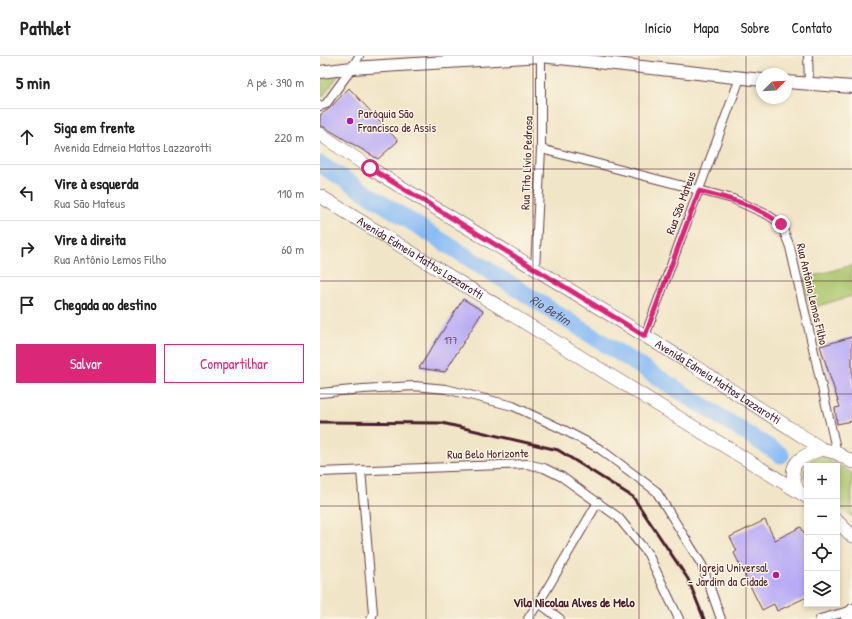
<!DOCTYPE html>
<html lang="pt">
<head>
<meta charset="utf-8">
<style>
  body { margin:0; font-family:"Patrick Hand",sans-serif; background:#f6f6f6; color:#222 }
  .controls { position:absolute; right:12px; bottom:12px; display:grid; overflow:hidden; border-radius:0px; box-shadow:0 2px 6px #0003 }
  .controls button { width:36px; height:36px; display:grid; place-items:center; padding:0; border:0; border-bottom:1px solid #e0e0e0; background:#fff; color:#222; font:20px sans-serif }
  .compass { position:absolute; left:436px; top:12px; width:36px; height:36px; border-radius:50%; background:#fff; box-shadow:0 2px 6px #0003; rotate:66deg }
  .stop { position:absolute; width:12px; height:12px; margin:-9px; border:3px solid #db2777; border-radius:50%; background:#fff }
  .stop.end { background:#db2777; border-color:#fff; box-shadow:0 1px 4px #0008 }
  .list { margin:0; padding:0; list-style:none }
  h2 { display:flex; justify-content:space-between; align-items:center; height:52px; margin:0; padding:0 16px; font-size:17px }
  h2 small { font-size:13px; font-weight:400; color:#767676 }
  .list li { display:grid; grid-template-columns:26px 1fr auto; gap:12px; align-items:center; box-sizing:border-box; height:56px; padding:0 16px; border-top:1px solid #e0e0e0 }
  .list b { display:block; font-size:15px; white-space:nowrap }
  .list p { margin:0; font-size:13px; white-space:nowrap; color:#767676 }
  .list em { font-size:13px; font-style:normal; color:#767676 }
  .actions { display:flex; gap:8px; padding:12px 16px }
  .actions a { flex:1; padding:9px 0; border:1px solid #db2777; border-radius:0px; text-align:center; font-size:14px; color:#db2777 }
  .actions .main { background:#db2777; color:#fff }
  .icon { flex:none; width:22px; height:22px; fill:none; stroke:currentColor; stroke-width:2; stroke-linecap:round; stroke-linejoin:round }
  .map { position:relative; flex:none; width:532px; height:563px; overflow:hidden }
  header { display:flex; align-items:center; gap:24px; box-sizing:border-box; height:56px; padding:0 20px; background:#fff; border-bottom:1px solid #e0e0e0 }
  header strong { font-size:19px }
  nav { display:flex; gap:22px; margin-inline-start:auto; font-size:14px }
  main { display:flex }
  aside { flex:1; background:#fff }
  .map>svg:first-child { display:block }
  .green { fill:#aac56b; stroke:#7a724b }
  .lines { fill:none; stroke-linecap:round; stroke-linejoin:round }
  .river { stroke:#87bbf5; stroke-width:17 }
  .building { fill:#b8aaf6 }
  .street-casing { stroke:#633d42; stroke-width:10 }
  .secondary-casing { stroke:#633d42; stroke-width:14 }
  .primary-casing { stroke:#633d42; stroke-width:14 }
  .street { stroke:#fff; stroke-width:8 }
  .secondary { stroke:#fff; stroke-width:12 }
  .primary { stroke:#fff; stroke-width:13 }
  .rail { stroke:#4a1f2b; stroke-width:3 }
  .route { stroke:#db2777; stroke-width:5 }
  .grid { fill:none; stroke:#4a1f2b; stroke-width:1; stroke-opacity:0.55 }
  .poi-dot { fill:#b5179e; stroke:#fcf5e5; stroke-width:1.5 }
  .labels { text-anchor:middle; stroke-width:3; stroke-linejoin:round; paint-order:stroke }
  .number-label { font-size:10px; fill:#66425e }
  .poi-label { font-size:12px; fill:#4a1f2b; stroke:#fcf5e5; text-anchor:start }
  .street-label { font-size:12px; fill:#4a1f2b; stroke:#fcf5e5 }
  .water-label { font-size:13px; font-style:italic; fill:#5c4e68; stroke:#fcf5e5 }
  .neighbourhood-label { font-size:13px; font-weight:bold; fill:#4a1f2b; stroke:#fcf5e5 }
</style>
</head>
<body>
<header>
<strong>Pathlet</strong>
<nav><a>Início</a><a>Mapa</a><a>Sobre</a><a>Contato</a></nav>
</header>
<main>
<aside>
<h2>5 min<small>A pé · 390 m</small></h2>
<ul class="list">
<li><svg class="icon" aria-label="ahead" viewBox="0 0 24 24"><path d="M12 20V5M6 11l6-6 6 6"/></svg><div><b>Siga em frente</b><p>Avenida Edmeia Mattos Lazzarotti</p></div><em>220 m</em></li>
<li><svg class="icon" aria-label="left" viewBox="0 0 24 24"><path d="M17 20v-9H6M10 6l-5 5 5 5"/></svg><div><b>Vire à esquerda</b><p>Rua São Mateus</p></div><em>110 m</em></li>
<li><svg class="icon" aria-label="right" viewBox="0 0 24 24"><path d="M7 20v-9h11M14 6l5 5-5 5"/></svg><div><b>Vire à direita</b><p>Rua Antônio Lemos Filho</p></div><em>60 m</em></li>
<li><svg class="icon" aria-label="arrive" viewBox="0 0 24 24"><path d="M6 21V4h12l-3 4 3 4H6"/></svg><div><b>Chegada ao destino</b></div></li>
</ul>
<div class="actions"><a class="main">Salvar</a><a>Compartilhar</a></div>
</aside>
<div class="map">
<svg width="532" height="563" viewBox="0 0 532 563">
  <rect width="100%" height="100%" fill="#fcf5e5"/>
  <filter id="ink" filterUnits="userSpaceOnUse"><feTurbulence type="fractalNoise" baseFrequency=".025" numOctaves="2"/><feDisplacementMap in="SourceGraphic" scale="8" xChannelSelector="R" yChannelSelector="G"/><feConvolveMatrix kernelMatrix="1 2 1 2 8 2 1 2 1" color-interpolation-filters="sRGB"/></filter>
  <filter id="wash" filterUnits="userSpaceOnUse"><feTurbulence type="fractalNoise" baseFrequency=".012" numOctaves="4" result="noise"/><feDisplacementMap in="SourceGraphic" scale="16" xChannelSelector="R" yChannelSelector="G"/><feGaussianBlur stdDeviation="0.9" result="paint"/><feColorMatrix in="noise" values="0 0 0 0 0 0 0 0 0 0 0 0 0 0 0 0 0 1.4 0 .05"/><feComposite in="paint" operator="in"/></filter>
  <g filter="url(#wash)">
    <rect width="100%" height="100%" fill="#f1e5c7"/>
    <g class="green">
      <path d="M 22,15 L 4,39 L 0,42 L 0,22 Z"/>
      <path d="M 532,209 L 532,240 L 491,252 L 483,223 Z"/>
      <path d="M 502,400 L 532,417 L 532,461 L 517,448 L 517,410 L 487,410 L 487,426 C 481,413 488,401 502,400 Z"/>
    </g>
    <g class="lines">
      <path class="river" id="s1" d="M 0,108 L 461,399"/>
    </g>
    <g id="blocks">
      <g class="building">
        <path d="M 29,32 L 78,85 L 58,103 L 4,71 L 0,70 L 0,59 L 10,52 Z"/>
        <path d="M 143,243 L 163,255 L 125,316 L 99,312 Z"/>
        <path d="M 532,281 L 532,365 L 517,368 L 515,352 L 520,351 L 500,290 Z"/>
        <path d="M 445,464 L 455,484 L 481,471 L 487,483 L 487,541 L 457,555 L 454,548 L 442,554 L 414,497 L 417,495 L 410,481 Z"/>
      </g>
    </g>
  </g>
  <g filter="url(#ink)">
    <use href="#blocks" fill-opacity="0" stroke="#633d42" stroke-width="1"/>
    <g class="lines">
      <defs>
        <g id="street">
          <path d="M 488,0 L 489,27"/>
          <path d="M 0,50 L 6,48 L 32,12 L 39,0"/>
          <path d="M 221,93 L 413,143 L 448,159 L 461,168 L 470,191 L 517,397"/>
          <path d="M 215,214 L 221,93 L 221,0"/>
          <path d="M 325,280 L 420,22"/>
          <path d="M 0,337 L 43,333 L 94,330 L 126,333 L 193,350 L 244,374 L 280,393 L 336,435 L 382,509 L 401,563"/>
          <path d="M 41,414 L 53,557 L 51,563"/>
          <path d="M 0,416 L 207,408 L 224,412 L 242,421 L 298,461 L 328,498 L 359,563"/>
          <path d="M 218,546 L 240,563"/>
          <path d="M 208,563 L 227,533 L 278,446"/>
          <path d="M 500,563 L 529,555 L 532,552"/>
        </g>
        <g id="secondary">
          <path d="M 0,16 L 32,12 L 221,0 L 442,24"/>
          <path d="M 466,26 L 532,31"/>
          <path d="M 527,563 L 532,557"/>
        </g>
        <g id="primary">
          <path id="s2" d="M 0,78 L 50,112 L 371,308 L 502,393 L 517,397 L 532,406"/>
          <path id="s3" d="M 0,140 L 487,441"/>
          <path d="M 478,435 C 465,408 479,401 502,393"/>
          <path d="M 517,465 L 532,480"/>
        </g>
      </defs>
      <use href="#street" class="street-casing"/>
      <use href="#secondary" class="secondary-casing"/>
      <use href="#primary" class="primary-casing"/>
      <use href="#street" class="street"/>
      <use href="#secondary" class="secondary"/>
      <use href="#primary" class="primary"/>
      <path class="rail" d="M 0,366 L 122,367 L 238,394 L 313,441 L 368,523 L 384,563"/>
    </g>
  </g>
  <g class="lines" filter="url(#ink)">
    <path class="route" d="M 50,112 L 325,280 L 379,135 C 408,142 436,149 461,168"/>
  </g>
  <path class="grid" d="M 106,0 L 106,563M 213,0 L 213,563M 319,0 L 319,563M 426,0 L 426,563M 0,113 L 532,113M 0,225 L 532,225M 0,338 L 532,338M 0,450 L 487,450M 517,450 L 532,450"/>
  <g class="poi-dot">
    <circle cx="30" cy="65" r="4"/>
    <circle cx="456" cy="519" r="4"/>
  </g>
  <g class="labels">
    <g class="number-label">
      <text x="131" y="288">177</text>
    </g>
    <g class="poi-label">
      <text x="38" y="62">Paróquia São<tspan x="38" dy="14">Francisco de Assis</tspan></text>
      <text x="448" y="516" text-anchor="end">Igreja Universal<tspan x="448" dy="14">- Jardim da Cidade</tspan></text>
    </g>
    <g class="street-label">
      <text transform="translate(207 107) rotate(-88)" y="4">Rua Tito Lívio Pedrosa</text>
      <text transform="translate(361 147) rotate(-70)" y="4">Rua São Mateus</text>
      <text dy="4" stroke="none"><textPath href="#s3" startOffset="118">Avenida Edmeia Mattos Lazzarotti</textPath></text>
      <text transform="translate(492 238) rotate(77)" y="4">Rua Antônio Lemos Filho</text>
      <text dy="4" stroke="none"><textPath href="#s2" startOffset="469">Avenida Edmeia Mattos Lazzarotti</textPath></text>
      <text transform="translate(168 398) rotate(-1)" y="4">Rua Belo Horizonte</text>
    </g>
    <g class="water-label">
      <text dy="5" stroke="none"><textPath href="#s1" startOffset="273">Rio Betim</textPath></text>
    </g>
    <g class="neighbourhood-label">
      <text x="254" y="551">Vila Nicolau Alves de Melo</text>
    </g>
  </g>
</svg>
<div class="controls">
<button>+</button>
<button>−</button>
<button><svg class="icon" aria-label="locate" viewBox="0 0 24 24"><circle cx="12" cy="12" r="6"/><path d="M12 2v4M12 18v4M2 12h4M18 12h4"/></svg></button>
<button><svg class="icon" aria-label="layers" viewBox="0 0 24 24"><path d="M12 4l9 5-9 5-9-5zM3 14l9 5 9-5"/></svg></button>
</div>
<svg class="compass" viewBox="-18 -18 36 36"><path d="M0-13l5 13h-10z" fill="#e53935"/><path d="M0 13l5-13h-10z" fill="#767676"/></svg>
<div class="stop" style="left:50px;top:112px"></div>
<div class="stop end" style="left:461px;top:168px"></div>
</div>
</main>
</body>
</html>
